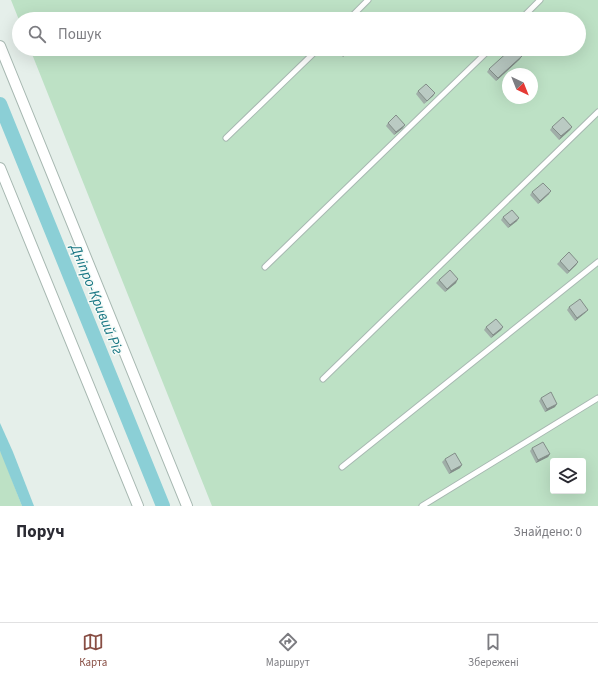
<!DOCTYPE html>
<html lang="uk">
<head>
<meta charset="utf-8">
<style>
  body { margin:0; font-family:"Source Sans 3",sans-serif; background:#f2f2f3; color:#2b2b33 }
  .controls { position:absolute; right:12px; bottom:12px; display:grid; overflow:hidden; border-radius:4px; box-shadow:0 4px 16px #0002 }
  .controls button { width:36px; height:36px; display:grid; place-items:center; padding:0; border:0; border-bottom:1px solid #e1e1e2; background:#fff; color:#2b2b33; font:20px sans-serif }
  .compass { position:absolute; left:502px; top:68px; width:36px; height:36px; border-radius:50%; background:#fff; box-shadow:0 4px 16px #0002; rotate:137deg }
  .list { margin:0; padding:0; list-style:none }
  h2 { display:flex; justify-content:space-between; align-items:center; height:52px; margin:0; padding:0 16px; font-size:17px }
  h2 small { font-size:13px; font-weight:400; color:#7c7c81 }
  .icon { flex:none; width:22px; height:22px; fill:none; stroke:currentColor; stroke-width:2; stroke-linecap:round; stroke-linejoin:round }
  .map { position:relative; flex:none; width:598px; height:506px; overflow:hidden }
  .search { position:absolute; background:#fff; box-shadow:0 4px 16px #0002; left:12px; right:12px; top:12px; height:44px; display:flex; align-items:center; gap:10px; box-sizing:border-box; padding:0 14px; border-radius:22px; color:#7c7c81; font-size:15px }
  .sheet { height:116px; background:#fff }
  nav { display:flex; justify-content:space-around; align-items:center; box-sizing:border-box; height:56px; border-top:1px solid #e1e1e2; background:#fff; font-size:11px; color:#7c7c81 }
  nav a { display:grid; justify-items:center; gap:2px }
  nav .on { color:#884e44 }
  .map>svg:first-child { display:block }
  .green { fill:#bde1c5; fill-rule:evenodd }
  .water { fill:#8bcfd6 }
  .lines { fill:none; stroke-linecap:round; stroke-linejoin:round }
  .canal { stroke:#8bcfd6; stroke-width:14 }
  .lane-casing { stroke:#a7b8b1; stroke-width:7 }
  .street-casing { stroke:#a7b8b1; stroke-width:12 }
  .lane { stroke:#fff; stroke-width:5 }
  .street { stroke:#fff; stroke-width:10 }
  .wall { fill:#a0aea8 }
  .shaded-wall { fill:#828d88 }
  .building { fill:#bacac3; stroke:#828d88 }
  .labels { text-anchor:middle; stroke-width:3; stroke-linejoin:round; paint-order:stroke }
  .water-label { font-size:15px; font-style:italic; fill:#187683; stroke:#f6fbf8 }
</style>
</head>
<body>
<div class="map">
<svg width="598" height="506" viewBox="0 0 598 506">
  <rect width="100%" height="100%" fill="#e5efea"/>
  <g class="green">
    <path d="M 11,0 L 598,0 L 598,506 L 212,506 L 30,49 L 579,49 L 579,19 L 19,19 L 19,20 ZM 508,74 L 532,74 L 532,98 L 508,98 ZM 553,461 L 583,461 L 583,491 L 553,491 Z"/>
    <path d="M 0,451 L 2,454 L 22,506 L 0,506 Z"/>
  </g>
  <path class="water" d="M 0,423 L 13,452 L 34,506 L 22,506 L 0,451 Z"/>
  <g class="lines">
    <path class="canal" d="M 0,104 L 163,506"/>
    <defs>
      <g id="lane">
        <path d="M 349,19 L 368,0"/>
        <path d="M 521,19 L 540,0"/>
        <path d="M 226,138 L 318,49"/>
        <path d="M 265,267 L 490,49"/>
        <path d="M 323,379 L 598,112"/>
        <path d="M 342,467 L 598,262"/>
        <path d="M 422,506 L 598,398"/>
      </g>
      <g id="street">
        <path d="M 0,46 L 187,506"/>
        <path d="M 0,168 L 138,506"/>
      </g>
    </defs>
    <use href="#lane" class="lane-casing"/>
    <use href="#street" class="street-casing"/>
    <use href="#lane" class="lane"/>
    <use href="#street" class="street"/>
  </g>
  <g class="wall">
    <path d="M 335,49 L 352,49 L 343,57 Z"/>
    <path d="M 520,59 L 496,81 L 487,72 L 489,69 Z"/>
    <path d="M 418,91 L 435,93 L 433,96 L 424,104 L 416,94 Z"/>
    <path d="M 388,123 L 403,128 L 394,135 L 386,126 Z"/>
    <path d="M 552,127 L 572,127 L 570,130 L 559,140 L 550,130 Z"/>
    <path d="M 532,192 L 549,194 L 538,204 L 530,195 Z"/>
    <path d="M 503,217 L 517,221 L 508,228 L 501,220 Z"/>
    <path d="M 560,261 L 578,262 L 576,265 L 567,274 L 557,264 Z"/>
    <path d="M 439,280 L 456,283 L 445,292 L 436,283 Z"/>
    <path d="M 569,307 L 585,313 L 575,321 L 567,310 Z"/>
    <path d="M 486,327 L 503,327 L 501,330 L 491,338 L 484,330 Z"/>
    <path d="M 541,398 L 555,407 L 545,412 L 539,401 Z"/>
    <path d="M 532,448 L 550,454 L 548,457 L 536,463 L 530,451 Z"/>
    <path d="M 445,459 L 460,468 L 449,474 L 442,462 Z"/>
  </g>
  <g class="shaded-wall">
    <path d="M 350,49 L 352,49 L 343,57 L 345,54 Z"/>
    <path d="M 522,56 L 520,59 L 496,81 L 498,78 Z"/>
    <path d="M 435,93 L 433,96 L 424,104 Z"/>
    <path d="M 405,125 L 403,128 L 394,135 L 396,132 Z"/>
    <path d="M 572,127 L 570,130 L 559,140 L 561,136 Z"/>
    <path d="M 551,191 L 549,194 L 538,204 L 540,201 Z"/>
    <path d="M 519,218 L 517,221 L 508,228 L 510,225 Z"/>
    <path d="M 578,262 L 576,265 L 567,274 L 569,271 Z"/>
    <path d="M 458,279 L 456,283 L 445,292 L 447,289 Z"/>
    <path d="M 588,310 L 585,313 L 575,321 L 577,318 Z"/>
    <path d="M 503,327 L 501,330 L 491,338 L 493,335 Z"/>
    <path d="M 557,404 L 555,407 L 545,412 L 547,409 Z"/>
    <path d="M 550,454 L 548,457 L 536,463 L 538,460 Z"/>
    <path d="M 462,465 L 460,468 L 449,474 L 451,471 Z"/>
  </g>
  <g class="building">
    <path d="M 321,13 L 326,19 L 315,19 Z"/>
    <path d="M 340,49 L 350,49 L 345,54 Z"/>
    <path d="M 511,49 L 516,49 L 522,56 L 498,78 L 489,69 Z"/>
    <path d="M 426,84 L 435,93 L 427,101 L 418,91 Z"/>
    <path d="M 396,115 L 405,125 L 396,132 L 388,123 Z"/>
    <path d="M 563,117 L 572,127 L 561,136 L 552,127 Z"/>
    <path d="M 543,183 L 551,191 L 540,201 L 532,192 Z"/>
    <path d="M 512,210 L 519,218 L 510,225 L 503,217 Z"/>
    <path d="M 569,252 L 578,262 L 569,271 L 560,261 Z"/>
    <path d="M 450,270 L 458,279 L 447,289 L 439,280 Z"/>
    <path d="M 580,299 L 588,310 L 577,318 L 569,307 Z"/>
    <path d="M 496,319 L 503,327 L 493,335 L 486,327 Z"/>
    <path d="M 551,392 L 557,404 L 547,409 L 541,398 Z"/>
    <path d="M 543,442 L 550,454 L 538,460 L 532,448 Z"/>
    <path d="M 455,453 L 462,465 L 451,471 L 445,459 Z"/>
  </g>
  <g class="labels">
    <g class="water-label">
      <text transform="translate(97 299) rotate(68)" y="5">Дніпро-Кривий Ріг</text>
    </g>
  </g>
</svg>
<div class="controls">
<button><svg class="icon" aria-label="layers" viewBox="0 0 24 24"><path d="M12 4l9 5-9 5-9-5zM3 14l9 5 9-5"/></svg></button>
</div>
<svg class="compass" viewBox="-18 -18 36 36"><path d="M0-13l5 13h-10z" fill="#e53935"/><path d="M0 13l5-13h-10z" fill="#7c7c81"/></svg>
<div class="search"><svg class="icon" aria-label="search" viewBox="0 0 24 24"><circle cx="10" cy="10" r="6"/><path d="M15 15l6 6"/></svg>Пошук</div>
</div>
<section class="sheet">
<h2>Поруч<small>Знайдено: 0</small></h2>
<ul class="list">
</ul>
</section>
<nav>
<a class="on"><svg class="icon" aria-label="map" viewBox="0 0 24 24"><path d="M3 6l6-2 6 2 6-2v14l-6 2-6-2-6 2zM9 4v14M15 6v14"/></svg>Карта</a>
<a><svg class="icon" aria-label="directions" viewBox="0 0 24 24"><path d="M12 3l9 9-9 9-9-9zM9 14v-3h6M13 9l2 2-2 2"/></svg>Маршрут</a>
<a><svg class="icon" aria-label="saved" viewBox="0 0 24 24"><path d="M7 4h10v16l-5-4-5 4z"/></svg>Збережені</a>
</nav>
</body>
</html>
